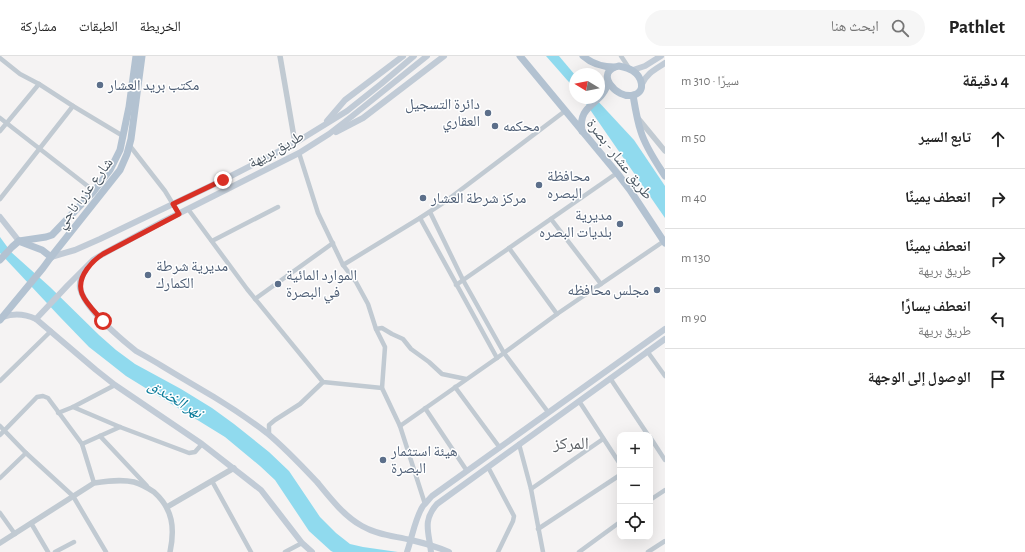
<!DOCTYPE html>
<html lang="ar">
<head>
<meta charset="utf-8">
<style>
  body { margin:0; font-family:"Alegreya Sans","Noto Naskh Arabic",sans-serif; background:#f6f6f6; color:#222; direction:rtl }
  .controls { position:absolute; right:12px; bottom:12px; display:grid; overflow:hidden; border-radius:8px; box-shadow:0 4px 16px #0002 }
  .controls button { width:36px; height:36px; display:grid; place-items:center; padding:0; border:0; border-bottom:1px solid #e0e0e0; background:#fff; color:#222; font:20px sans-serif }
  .compass { position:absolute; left:569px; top:12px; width:36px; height:36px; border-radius:50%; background:#fff; box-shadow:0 4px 16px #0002; rotate:280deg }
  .stop { position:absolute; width:12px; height:12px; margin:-9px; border:3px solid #d93025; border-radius:50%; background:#fff }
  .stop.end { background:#d93025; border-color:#fff; box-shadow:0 1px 4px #0008 }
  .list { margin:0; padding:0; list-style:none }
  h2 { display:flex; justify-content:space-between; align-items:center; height:52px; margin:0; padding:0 16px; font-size:17px }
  h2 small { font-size:13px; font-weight:400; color:#767676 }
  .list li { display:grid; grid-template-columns:26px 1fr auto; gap:12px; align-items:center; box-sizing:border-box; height:60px; padding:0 16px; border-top:1px solid #e0e0e0 }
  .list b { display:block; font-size:15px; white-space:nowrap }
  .list p { margin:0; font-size:13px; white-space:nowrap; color:#767676 }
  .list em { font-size:13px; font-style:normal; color:#767676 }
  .icon { flex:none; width:22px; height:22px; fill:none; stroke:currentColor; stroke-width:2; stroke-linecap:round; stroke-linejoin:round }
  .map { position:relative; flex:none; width:665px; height:496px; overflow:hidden; direction:ltr }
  header { display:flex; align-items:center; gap:24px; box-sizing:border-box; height:56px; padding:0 20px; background:#fff; border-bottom:1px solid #e0e0e0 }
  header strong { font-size:19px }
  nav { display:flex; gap:22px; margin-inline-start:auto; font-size:14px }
  .search { width:280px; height:36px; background:#f6f6f6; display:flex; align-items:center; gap:10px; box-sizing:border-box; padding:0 14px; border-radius:22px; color:#767676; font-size:15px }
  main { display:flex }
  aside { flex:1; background:#fff }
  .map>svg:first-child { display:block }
  .water { fill:#90daee }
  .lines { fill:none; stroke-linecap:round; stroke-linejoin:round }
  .minor { stroke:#c1cad2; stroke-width:4.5 }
  .tertiary { stroke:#c1cad2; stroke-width:5.5 }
  .secondary { stroke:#c1cbd6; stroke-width:6 }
  .primary { stroke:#b3c2d1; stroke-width:7 }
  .route { stroke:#d93025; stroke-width:5 }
  .service-dot { fill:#5c6f8a; stroke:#fff; stroke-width:1.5 }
  .labels { text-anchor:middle; stroke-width:3; stroke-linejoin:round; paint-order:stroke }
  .service-label { font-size:15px; fill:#4e5e75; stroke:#fff; text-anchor:start }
  .street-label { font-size:15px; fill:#4a5661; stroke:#fff }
  .water-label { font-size:16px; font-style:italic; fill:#0c7c9b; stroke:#fff }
  .quarter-label { font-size:17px; fill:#5f6368; stroke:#fff }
</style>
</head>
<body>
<header>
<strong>Pathlet</strong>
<div class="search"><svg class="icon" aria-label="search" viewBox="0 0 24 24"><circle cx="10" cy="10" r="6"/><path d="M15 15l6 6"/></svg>ابحث هنا</div>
<nav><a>الخريطة</a><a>الطبقات</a><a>مشاركة</a></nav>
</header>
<main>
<aside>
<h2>4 دقيقة<small>سيرًا · 310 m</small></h2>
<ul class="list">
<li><svg class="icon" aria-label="ahead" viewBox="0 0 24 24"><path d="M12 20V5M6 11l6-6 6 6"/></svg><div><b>تابع السير</b></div><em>50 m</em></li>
<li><svg class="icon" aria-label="right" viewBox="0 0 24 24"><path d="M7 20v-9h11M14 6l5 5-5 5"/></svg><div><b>انعطف يمينًا</b></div><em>40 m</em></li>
<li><svg class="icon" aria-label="right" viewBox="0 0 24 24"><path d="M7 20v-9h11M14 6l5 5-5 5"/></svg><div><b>انعطف يمينًا</b><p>طريق بريهة</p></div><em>130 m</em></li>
<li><svg class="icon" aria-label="left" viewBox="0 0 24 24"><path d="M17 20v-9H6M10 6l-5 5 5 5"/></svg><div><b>انعطف يسارًا</b><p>طريق بريهة</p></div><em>90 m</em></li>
<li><svg class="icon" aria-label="arrive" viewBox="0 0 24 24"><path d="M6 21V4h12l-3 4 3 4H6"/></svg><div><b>الوصول إلى الوجهة</b></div></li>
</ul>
</aside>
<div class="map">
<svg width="665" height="496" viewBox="0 0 665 496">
  <rect width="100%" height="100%" fill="#f5f3f3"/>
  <g class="water">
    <path d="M 546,0 L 559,0 L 575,19 L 575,33 Z"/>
    <path d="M 582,42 L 595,42 L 634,84 L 665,130 L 665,162 Z"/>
    <path d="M 0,181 L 11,196 L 50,231 L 99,279 L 116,294 L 135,308 L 181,333 L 212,352 L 234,368 L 269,396 L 289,415 L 320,461 L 336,477 L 350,488 L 363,491 L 398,496 L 333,496 L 331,495 L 309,475 L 275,424 L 260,410 L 225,381 L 126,320 L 107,305 L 89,291 L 60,261 L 0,197 Z"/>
  </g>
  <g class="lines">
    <g class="minor">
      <path d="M 621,0 L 629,12"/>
      <path d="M 0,2 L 20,18 L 39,28 L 73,50 L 123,80"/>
      <path d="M 0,62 L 94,135"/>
      <path d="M 0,75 L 39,28"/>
      <path d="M 130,90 L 165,135 L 179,158"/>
      <path d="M 299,97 L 318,157 L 343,209 L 356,226 L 368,248 L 376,273 L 385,291 L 382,332 L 400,370 L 425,448"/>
      <path d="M 0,143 L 73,50"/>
      <path d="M 188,153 L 247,233 L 323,326 L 382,332"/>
      <path d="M 430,156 L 463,224 L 504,297 L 548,356"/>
      <path d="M 420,162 L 497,302"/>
      <path d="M 551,163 L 601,228"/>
      <path d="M 212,185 L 278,151"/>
      <path d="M 509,192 L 557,258"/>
      <path d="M 343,209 L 420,162 L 446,145 L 565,55"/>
      <path d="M 456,229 L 617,117"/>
      <path d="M 255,243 L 333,187"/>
      <path d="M 376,273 L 382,272 L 392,278 L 403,283 L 411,293 L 429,306 L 442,318 L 466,323"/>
      <path d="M 647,295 L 665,320"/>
      <path d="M 610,322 L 648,379"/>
      <path d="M 0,325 L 51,275"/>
      <path d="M 455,331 L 500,392"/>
      <path d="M 579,345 L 620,408"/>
      <path d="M 73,351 L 120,371 L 189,397 L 195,396 L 202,388"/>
      <path d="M 425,352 L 467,415"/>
      <path d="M 58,357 L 73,351 L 115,329"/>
      <path d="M 0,370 L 26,397 L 73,440 L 106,496"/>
      <path d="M 400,370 L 497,302 L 557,258 L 664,185"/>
      <path d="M 269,378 L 269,369 L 275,364 L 300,348 L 323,326"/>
      <path d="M 0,379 L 37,341 L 43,340 L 48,342 L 82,388 L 94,427"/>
      <path d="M 100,380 L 147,430"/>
      <path d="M 650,381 L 665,404"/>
      <path d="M 82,388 L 120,371"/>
      <path d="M 519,388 L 531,433 L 543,496"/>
      <path d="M 488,411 L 514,460 L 513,465 L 498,496"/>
      <path d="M 0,422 L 26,397"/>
      <path d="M 212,425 L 251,496"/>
      <path d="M 531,433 L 603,383"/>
      <path d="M 650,444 L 665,434"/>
      <path d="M 0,457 L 15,478"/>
      <path d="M 31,467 L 48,496"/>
      <path d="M 538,473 L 620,419"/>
      <path d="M 55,496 L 74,486"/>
      <path d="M 285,496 L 302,487"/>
      <path d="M 579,496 L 620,466"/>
      <path d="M 648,496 L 665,485"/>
    </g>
    <g class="tertiary">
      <path d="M 280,0 L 295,87"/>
      <path d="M 637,61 L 665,95"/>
      <path d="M 167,451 L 234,412"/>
      <path d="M 0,487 L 94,427 C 107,425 121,423 134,426 C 141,428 148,432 154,436 C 173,453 175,472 170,496"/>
    </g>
    <g class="secondary">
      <path d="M 633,14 L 645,10 L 661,0"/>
      <path d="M 642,28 C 647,17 656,13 665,7"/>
      <path d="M 327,65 L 345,44 L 403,0"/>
      <path d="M 336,76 L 363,62 L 444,0"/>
      <path d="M 0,161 L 19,185"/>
      <path d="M 51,201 L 75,194 L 100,183 L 223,124 L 295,87 L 347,55 L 381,28 L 414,0"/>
      <path d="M 85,215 C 81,221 79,226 80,232 C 84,252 121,283 136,295 C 145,300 154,305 162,310 C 180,321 197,331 214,341 C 232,352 250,364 267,377 C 285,392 301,409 317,426 C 330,442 344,460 362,470 C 377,479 395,480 411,484 C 424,487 437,491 449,496"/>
      <path d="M 3,261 C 14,257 25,258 36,263 L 68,229 L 93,204 L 103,198 L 164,165 L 299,97 L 329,78 L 351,61 L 427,0"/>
      <path d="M 36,263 L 96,314 L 115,329 L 202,388 L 261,434 L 302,487 L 312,496"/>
      <path d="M 407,496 C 412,482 415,462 423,450 C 426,447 429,443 432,440 L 665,273"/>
      <path d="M 431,496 C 429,476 422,465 437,448 L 665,283"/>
    </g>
    <g class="primary">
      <path d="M 520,0 L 617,117 L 630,134 L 665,187"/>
      <path d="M 583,0 C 592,8 602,11 614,11"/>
      <path d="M 619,10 C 624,11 629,12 633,15 C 641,20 647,35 634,39 C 616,44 593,15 619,10 Z"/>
      <path d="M 633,39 C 635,51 637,64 641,76 C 646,92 656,106 665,120"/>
      <path d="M 582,75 C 577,48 603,49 608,26"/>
      <path d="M 19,185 L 46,181 L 52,179 L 94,135 L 110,114 L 120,94 L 129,51 L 136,0"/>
      <path d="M 21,186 L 42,194 L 51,201"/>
      <path d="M 0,204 L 12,191 L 19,185"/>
      <path d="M 0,264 L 43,212 L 51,201 L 120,114 L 127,98 L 131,83 L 142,0"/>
    </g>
  </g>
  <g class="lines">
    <path class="route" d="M 103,265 C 88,248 71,235 87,213 C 92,206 95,203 103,198 L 179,158 L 173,148 L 223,124"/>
  </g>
  <g class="service-dot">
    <circle cx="100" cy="29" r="4"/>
    <circle cx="488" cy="57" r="4"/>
    <circle cx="495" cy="70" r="4"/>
    <circle cx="539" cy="129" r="4"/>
    <circle cx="423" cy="142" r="4"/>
    <circle cx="620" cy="168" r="4"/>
    <circle cx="148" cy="219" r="4"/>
    <circle cx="278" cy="228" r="4"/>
    <circle cx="657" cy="234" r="4"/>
    <circle cx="383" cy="404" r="4"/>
  </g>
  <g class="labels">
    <g class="service-label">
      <text x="108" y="34">مكتب بريد العشار</text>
      <text x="480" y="53" text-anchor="end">دائرة التسجيل<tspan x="480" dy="17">العقاري</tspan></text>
      <text x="503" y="75">محكمه</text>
      <text x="547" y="125">محافظة<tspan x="547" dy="17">البصره</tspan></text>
      <text x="431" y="147">مركز شرطة العشار</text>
      <text x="612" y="164" text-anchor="end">مديرية<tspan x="612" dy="17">بلديات البصره</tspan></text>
      <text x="156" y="215">مديرية شرطة<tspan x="156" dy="17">الكمارك</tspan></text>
      <text x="286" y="224">الموارد المائية<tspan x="286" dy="17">في البصرة</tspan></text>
      <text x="649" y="239" text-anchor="end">مجلس محافظه</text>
      <text x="391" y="400">هيئة استثمار<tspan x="391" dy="17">البصرة</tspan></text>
    </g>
    <g class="street-label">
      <text transform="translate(276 93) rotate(-29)" y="5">طريق بريهة</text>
      <text transform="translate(620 103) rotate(52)" y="5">طريق عشار - بصرة</text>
      <text transform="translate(84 137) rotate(-53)" y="5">شارع عزرا ناجي</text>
    </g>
    <g class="water-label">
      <text transform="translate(176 342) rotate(31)" y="6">نهر الخندق</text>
    </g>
    <g class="quarter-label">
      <text x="571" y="393">المركز</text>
    </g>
  </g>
</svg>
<div class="controls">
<button>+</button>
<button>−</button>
<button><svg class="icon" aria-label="locate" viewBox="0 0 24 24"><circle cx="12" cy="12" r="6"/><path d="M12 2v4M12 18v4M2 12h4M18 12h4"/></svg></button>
</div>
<svg class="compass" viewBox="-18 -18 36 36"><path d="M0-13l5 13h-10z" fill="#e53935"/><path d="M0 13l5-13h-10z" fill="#767676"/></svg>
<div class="stop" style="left:103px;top:265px"></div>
<div class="stop end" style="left:223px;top:124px"></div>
</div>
</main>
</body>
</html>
